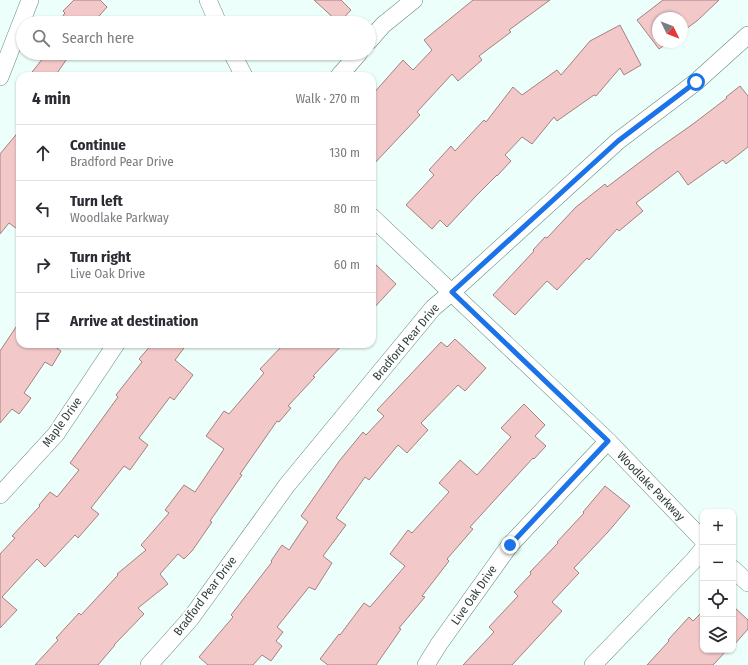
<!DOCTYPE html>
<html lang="en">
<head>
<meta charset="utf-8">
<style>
  body { margin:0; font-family:"Fira Sans Condensed",sans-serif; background:#f7f7f7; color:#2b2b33 }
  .controls { position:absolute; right:12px; bottom:12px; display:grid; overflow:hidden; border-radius:8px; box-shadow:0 1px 3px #0004 }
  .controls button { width:36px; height:36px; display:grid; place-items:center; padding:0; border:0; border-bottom:1px solid #e1e1e2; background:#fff; color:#2b2b33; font:20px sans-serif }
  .compass { position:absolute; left:652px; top:12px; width:36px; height:36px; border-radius:50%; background:#fff; box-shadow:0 1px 3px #0004; rotate:133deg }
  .stop { position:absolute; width:12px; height:12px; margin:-9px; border:3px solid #1a73e8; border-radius:50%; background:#fff }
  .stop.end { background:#1a73e8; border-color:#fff; box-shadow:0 1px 4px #0008 }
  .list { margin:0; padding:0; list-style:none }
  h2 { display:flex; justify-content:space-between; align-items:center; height:52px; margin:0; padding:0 16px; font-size:17px }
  h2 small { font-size:13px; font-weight:400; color:#7c7c81 }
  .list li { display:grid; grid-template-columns:26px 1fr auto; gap:12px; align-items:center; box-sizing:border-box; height:56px; padding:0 16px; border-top:1px solid #e1e1e2 }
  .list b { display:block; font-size:15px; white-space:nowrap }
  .list p { margin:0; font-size:13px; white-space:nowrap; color:#7c7c81 }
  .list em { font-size:13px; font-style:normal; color:#7c7c81 }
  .icon { flex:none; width:22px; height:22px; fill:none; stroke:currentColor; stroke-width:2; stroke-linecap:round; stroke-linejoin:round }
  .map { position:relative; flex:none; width:748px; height:665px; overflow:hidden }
  .search { position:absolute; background:#fff; box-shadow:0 1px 3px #0004; left:16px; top:16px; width:360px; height:44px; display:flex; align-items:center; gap:10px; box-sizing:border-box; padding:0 14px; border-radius:22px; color:#7c7c81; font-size:15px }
  .panel { position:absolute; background:#fff; box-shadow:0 1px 3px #0004; left:16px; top:72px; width:360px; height:276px; border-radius:12px }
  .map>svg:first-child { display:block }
  .building { fill:#f2c8c9; stroke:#a68081 }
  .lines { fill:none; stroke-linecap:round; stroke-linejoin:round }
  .minor-casing { stroke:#61897f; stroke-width:18 }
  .minor { stroke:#fff; stroke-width:17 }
  .route { stroke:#1a73e8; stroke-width:5 }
  .labels { text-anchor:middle; stroke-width:4; stroke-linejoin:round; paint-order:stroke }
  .street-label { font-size:12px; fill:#2f403c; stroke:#fff }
</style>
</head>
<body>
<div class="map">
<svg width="748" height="665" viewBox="0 0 748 665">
  <rect width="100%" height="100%" fill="#edfffa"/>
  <g class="building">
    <path d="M 74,0 L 100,0 L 107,7 L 93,23 L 58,23 L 65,13 L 63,11 Z"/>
    <path d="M 314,0 L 341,0 L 351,10 L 339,23 Z"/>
    <path d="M 473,0 L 550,0 L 509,30 L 511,32 L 479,56 L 482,60 L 458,81 L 452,74 L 417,112 L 420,115 L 372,166 L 372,95 L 403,60 L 413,70 L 432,50 L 424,40 Z"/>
    <path d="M 663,0 L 719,0 L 698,20 L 682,32 L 682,18 L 658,18 L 658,42 L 669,42 L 659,49 L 637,20 Z"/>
    <path d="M 620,25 L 641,65 L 624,75 L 620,68 L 596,96 L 594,95 L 557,121 L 554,117 L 532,144 L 522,137 L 505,155 L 511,161 L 497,176 L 497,175 L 476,196 L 447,227 L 440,220 L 432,229 L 406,205 L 434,175 L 429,170 L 451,146 L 455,151 L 484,120 L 486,122 L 513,87 L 522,95 L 557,70 L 561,75 L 590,41 Z"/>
    <path d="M 47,53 L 71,53 L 55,76 L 29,76 Z"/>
    <path d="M 740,86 L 748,96 L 748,147 L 726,164 L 723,160 L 688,185 L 678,171 L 636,203 L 643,211 L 619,231 L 617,229 L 589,260 L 587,258 L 557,290 L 547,281 L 515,315 L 493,295 L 534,251 L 533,250 L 545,237 L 547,238 L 576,207 L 605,184 L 607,187 L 656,150 L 693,124 L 727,98 L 726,97 Z"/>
    <path d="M 20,130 L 20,231 L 9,223 L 0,234 L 0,154 Z"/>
    <path d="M 372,261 L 396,284 L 372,310 Z"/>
    <path d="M 20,321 L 20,344 L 51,344 L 61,351 L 52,366 L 45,362 L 24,393 L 31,398 L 19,414 L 12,409 L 0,423 L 0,351 Z"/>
    <path d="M 455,339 L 486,368 L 465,391 L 458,385 L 421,423 L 428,430 L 407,453 L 398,445 L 369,480 L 365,477 L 336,518 L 346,525 L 323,556 L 332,563 L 315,590 L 309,587 L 277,627 L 283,632 L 276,641 L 282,646 L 271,661 L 262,655 L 253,665 L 208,665 L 199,657 L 233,617 L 231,615 L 272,562 L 271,561 L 282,545 L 289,550 L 301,532 L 308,522 L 301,516 L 340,460 L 363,432 L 366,435 L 384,416 L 377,410 L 441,342 L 447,347 Z"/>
    <path d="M 152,344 L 187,344 L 175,360 L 193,375 L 174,400 L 170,397 L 139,438 L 148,445 L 130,470 L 124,466 L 91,508 L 99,514 L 78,538 L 75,535 L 45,567 L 37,559 L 2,597 L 17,610 L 0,628 L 0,554 L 15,538 L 12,536 L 40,506 L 39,505 L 50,492 L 57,497 L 79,470 L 70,463 L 118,397 L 116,395 L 142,362 L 139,359 Z"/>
    <path d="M 284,344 L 343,344 L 313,376 L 315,377 L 288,406 L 291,408 L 279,422 L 277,421 L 240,474 L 242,475 L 210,521 L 212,522 L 192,551 L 184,559 L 178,554 L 160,574 L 168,584 L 138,608 L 144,614 L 114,645 L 115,645 L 98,665 L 35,665 L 58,640 L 56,638 L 79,613 L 81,615 L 118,575 L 117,574 L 146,550 L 141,545 L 169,513 L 165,510 L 184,485 L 195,492 L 224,449 L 206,436 L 224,411 L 229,414 L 264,373 L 260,369 Z"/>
    <path d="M 524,404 L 545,425 L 535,436 L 546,446 L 534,459 L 533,458 L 470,527 L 473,529 L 447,559 L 449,561 L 422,596 L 425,597 L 399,628 L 401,629 L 376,665 L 328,665 L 320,659 L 339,634 L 340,635 L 364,603 L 370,607 L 405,566 L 390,554 L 408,530 L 412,533 L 449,492 L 439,483 L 460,460 L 477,475 L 511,437 L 501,428 Z"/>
    <path d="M 605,486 L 630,506 L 608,532 L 574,568 L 579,573 L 552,602 L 562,611 L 512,665 L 463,665 L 494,632 L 489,627 L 518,596 L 514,592 L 531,574 L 530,572 L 558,543 L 557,542 L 584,513 L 583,512 Z"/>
    <path d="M 733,606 L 748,620 L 748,629 L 733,646 Z"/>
    <path d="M 703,611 L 703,650 L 727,650 L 713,665 L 647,665 L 669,641 L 668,640 L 689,617 L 693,621 Z"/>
  </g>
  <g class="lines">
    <defs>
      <g id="minor">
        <path d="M 208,0 L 218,23"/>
        <path d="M 369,41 L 383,25 L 414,0"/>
        <path d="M 232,53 L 244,76"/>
        <path d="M 339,76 L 359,53"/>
        <path d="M 0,77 L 30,0"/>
        <path d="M 372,217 L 608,441 L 703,540"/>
        <path d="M 0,495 L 56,434 L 116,344"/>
        <path d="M 733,569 L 748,583"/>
        <path d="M 149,665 L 191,618 L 287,485 L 433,308 L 452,292 L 618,141 L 696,82 L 748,35"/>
        <path d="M 426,665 L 439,644 L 510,545 L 608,441"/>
        <path d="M 593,665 L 693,561 L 703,549"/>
      </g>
    </defs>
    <use href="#minor" class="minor-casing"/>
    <use href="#minor" class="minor"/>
  </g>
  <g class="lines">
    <path class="route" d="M 510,545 L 608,441 L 452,292 L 618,141 L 696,82"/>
  </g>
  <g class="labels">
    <g class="street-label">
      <text transform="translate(406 342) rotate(-50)" y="4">Bradford Pear Drive</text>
      <text transform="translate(62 422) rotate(-54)" y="4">Maple Drive</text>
      <text transform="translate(651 486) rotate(46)" y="4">Woodlake Parkway</text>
      <text transform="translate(474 595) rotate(-55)" y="4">Live Oak Drive</text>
      <text transform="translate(205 596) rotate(-53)" y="4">Bradford Pear Drive</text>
    </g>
  </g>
</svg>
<div class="controls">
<button>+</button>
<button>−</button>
<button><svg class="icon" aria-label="locate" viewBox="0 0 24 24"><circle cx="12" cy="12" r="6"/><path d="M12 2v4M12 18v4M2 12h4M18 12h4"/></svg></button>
<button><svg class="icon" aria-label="layers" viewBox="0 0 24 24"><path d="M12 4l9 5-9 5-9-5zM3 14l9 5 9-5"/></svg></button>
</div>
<svg class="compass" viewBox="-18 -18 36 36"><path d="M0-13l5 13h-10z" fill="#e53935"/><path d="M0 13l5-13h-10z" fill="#7c7c81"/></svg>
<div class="stop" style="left:696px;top:82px"></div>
<div class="stop end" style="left:510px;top:545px"></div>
<div class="search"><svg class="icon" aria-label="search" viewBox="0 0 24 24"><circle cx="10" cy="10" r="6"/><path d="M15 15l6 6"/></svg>Search here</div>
<section class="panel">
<h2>4 min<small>Walk · 270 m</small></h2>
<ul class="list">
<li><svg class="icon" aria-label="ahead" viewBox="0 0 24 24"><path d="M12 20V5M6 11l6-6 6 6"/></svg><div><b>Continue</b><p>Bradford Pear Drive</p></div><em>130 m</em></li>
<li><svg class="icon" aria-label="left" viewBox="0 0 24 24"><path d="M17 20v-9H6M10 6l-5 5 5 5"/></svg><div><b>Turn left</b><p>Woodlake Parkway</p></div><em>80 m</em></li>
<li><svg class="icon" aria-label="right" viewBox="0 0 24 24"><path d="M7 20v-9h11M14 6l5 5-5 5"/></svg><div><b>Turn right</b><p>Live Oak Drive</p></div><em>60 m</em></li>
<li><svg class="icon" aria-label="arrive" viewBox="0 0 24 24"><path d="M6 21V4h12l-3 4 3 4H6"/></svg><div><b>Arrive at destination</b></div></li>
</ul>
</section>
</div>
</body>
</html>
